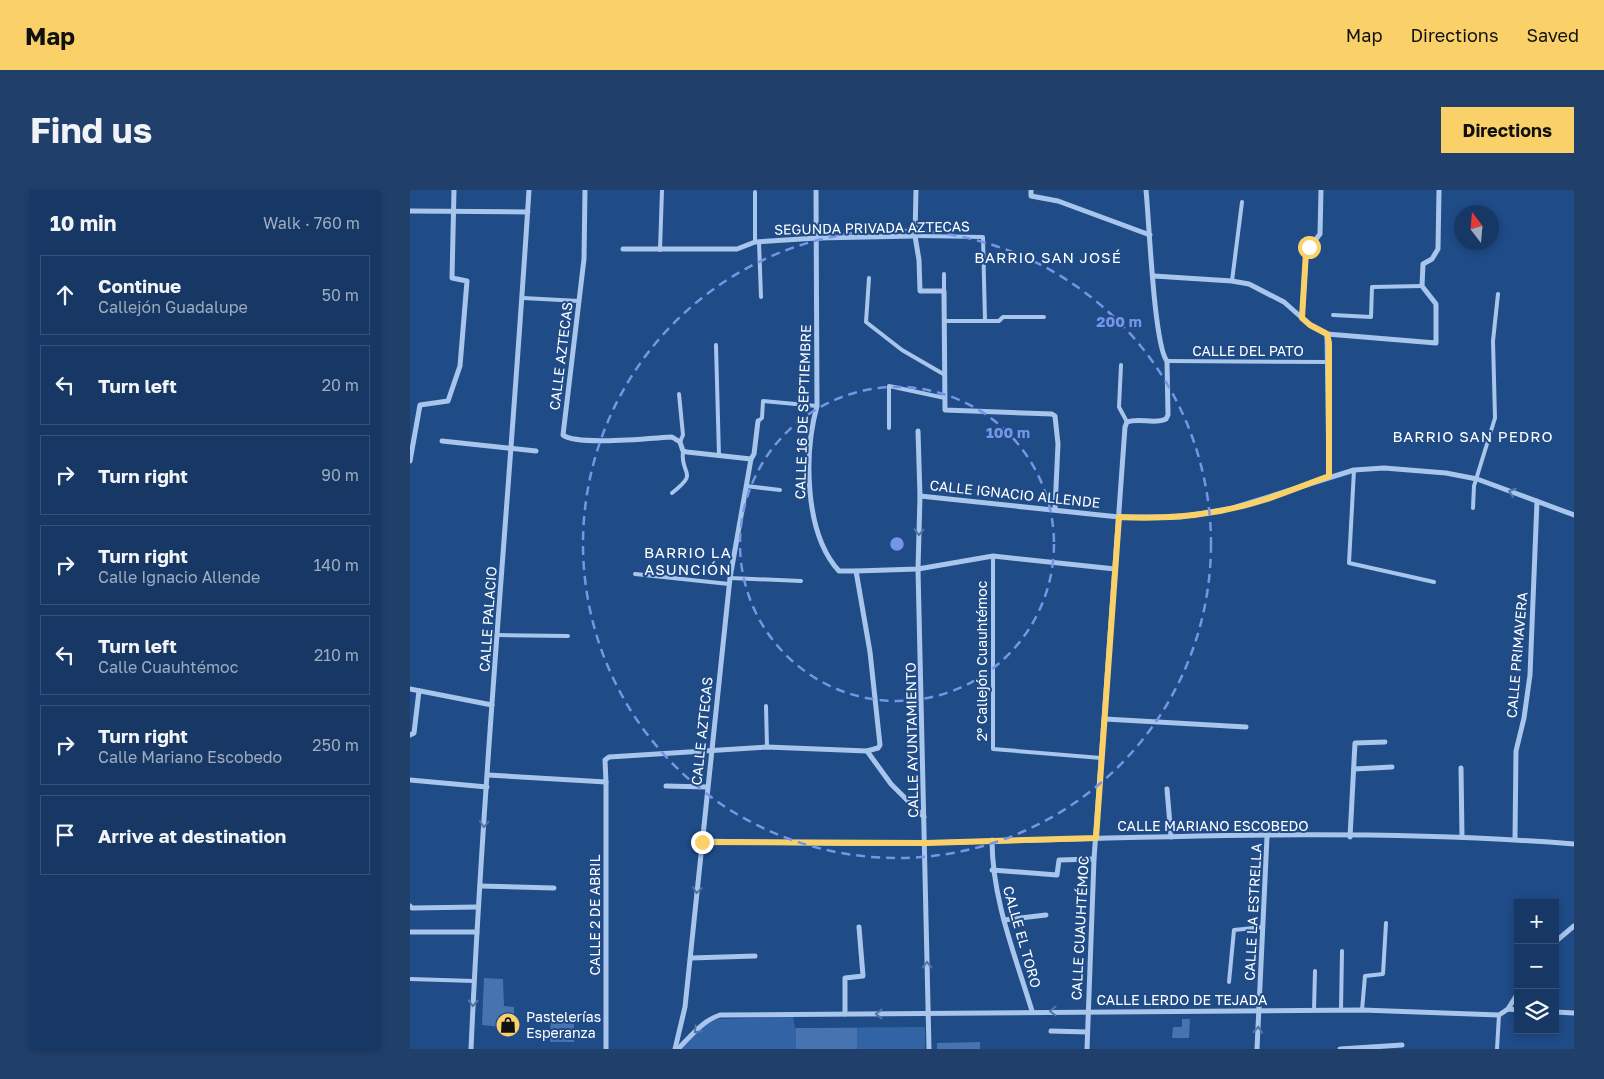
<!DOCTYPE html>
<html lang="en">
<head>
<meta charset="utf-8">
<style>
  body { margin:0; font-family:"Golos Text",sans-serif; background:#203f6b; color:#f1f3f6 }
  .controls { position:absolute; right:15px; bottom:15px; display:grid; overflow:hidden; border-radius:0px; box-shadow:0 2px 8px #0003 }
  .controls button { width:45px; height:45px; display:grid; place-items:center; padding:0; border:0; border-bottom:1px solid #365279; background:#173865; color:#f1f3f6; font:25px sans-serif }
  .compass { position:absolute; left:1044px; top:15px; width:45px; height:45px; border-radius:50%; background:#173865; box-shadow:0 2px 8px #0003; rotate:344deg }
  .stop { position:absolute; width:15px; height:15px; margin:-11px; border:4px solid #f9d168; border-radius:50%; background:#fff }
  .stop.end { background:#f9d168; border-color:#fff; box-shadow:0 1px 5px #0008 }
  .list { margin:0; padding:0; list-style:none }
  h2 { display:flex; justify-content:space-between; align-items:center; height:65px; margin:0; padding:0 20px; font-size:21px }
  h2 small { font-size:16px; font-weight:400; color:#9eacbf }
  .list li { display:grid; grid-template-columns:32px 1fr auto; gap:15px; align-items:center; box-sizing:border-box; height:80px; margin:0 10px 10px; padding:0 10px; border:1px solid #365279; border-radius:0px }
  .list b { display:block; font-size:19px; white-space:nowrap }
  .list p { margin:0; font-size:16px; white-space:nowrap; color:#9eacbf }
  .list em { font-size:16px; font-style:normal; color:#9eacbf }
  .icon { flex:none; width:28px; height:28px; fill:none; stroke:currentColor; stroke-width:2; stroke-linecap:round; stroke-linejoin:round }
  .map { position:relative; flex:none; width:1164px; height:859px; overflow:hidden; border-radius:0px }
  header { display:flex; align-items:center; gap:30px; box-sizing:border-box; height:70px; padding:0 25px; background:#f9d168; color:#111 }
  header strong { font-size:24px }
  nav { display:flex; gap:28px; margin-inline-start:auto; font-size:18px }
  .intro { display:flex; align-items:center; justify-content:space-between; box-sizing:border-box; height:120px; padding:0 30px }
  h1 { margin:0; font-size:35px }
  .button { padding:12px 22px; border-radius:0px; background:#f9d168; color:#111; font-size:18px; font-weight:700 }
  main { display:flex; gap:30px; padding:0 30px }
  aside { flex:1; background:#173865; border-radius:0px; box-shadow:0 2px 8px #0003 }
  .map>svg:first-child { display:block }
  .green { fill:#3264a5 }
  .building { fill:#4774b0 }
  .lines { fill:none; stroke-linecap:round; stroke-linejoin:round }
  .lane { stroke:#a8c5eb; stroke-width:4 }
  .street { stroke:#a8c5eb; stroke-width:5 }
  .oneway { stroke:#4f76aa }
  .route { stroke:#f9d168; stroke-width:6 }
  .ring { fill:none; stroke:#7795e8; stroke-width:2.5; stroke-dasharray:9 6 }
  .labels { text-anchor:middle; stroke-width:4; stroke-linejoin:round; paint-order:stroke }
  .street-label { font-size:14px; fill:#fff; stroke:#1f4b87 }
  .poi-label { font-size:14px; fill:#fff; stroke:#1f4b87; text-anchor:start }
  .neighbourhood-label { font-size:15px; letter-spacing:1px; fill:#fff; stroke:#1f4b87 }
  .centre { fill:#7795e8; stroke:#1f4b87; stroke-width:2.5 }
  .ring-label { font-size:15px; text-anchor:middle; font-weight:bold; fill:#7795e8; stroke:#1f4b87; stroke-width:4; stroke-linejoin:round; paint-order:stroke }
</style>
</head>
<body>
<header>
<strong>Map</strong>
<nav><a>Map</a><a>Directions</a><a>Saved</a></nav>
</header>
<div class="intro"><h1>Find us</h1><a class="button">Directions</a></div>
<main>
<aside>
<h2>10 min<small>Walk · 760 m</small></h2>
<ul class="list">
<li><svg class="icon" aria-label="ahead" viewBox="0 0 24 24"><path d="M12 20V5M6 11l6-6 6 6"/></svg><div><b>Continue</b><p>Callejón Guadalupe</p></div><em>50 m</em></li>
<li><svg class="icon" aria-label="left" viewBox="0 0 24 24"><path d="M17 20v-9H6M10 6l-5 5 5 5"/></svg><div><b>Turn left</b></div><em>20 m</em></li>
<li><svg class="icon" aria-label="right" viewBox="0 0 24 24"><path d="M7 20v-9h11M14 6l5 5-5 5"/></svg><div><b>Turn right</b></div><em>90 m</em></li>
<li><svg class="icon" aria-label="right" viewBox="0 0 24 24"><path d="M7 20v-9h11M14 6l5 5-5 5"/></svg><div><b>Turn right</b><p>Calle Ignacio Allende</p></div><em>140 m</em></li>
<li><svg class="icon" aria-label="left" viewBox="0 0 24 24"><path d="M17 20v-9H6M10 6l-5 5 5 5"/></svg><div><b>Turn left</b><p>Calle Cuauhtémoc</p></div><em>210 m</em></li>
<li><svg class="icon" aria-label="right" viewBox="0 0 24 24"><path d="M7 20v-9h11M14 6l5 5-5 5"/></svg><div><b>Turn right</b><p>Calle Mariano Escobedo</p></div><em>250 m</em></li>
<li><svg class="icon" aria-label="arrive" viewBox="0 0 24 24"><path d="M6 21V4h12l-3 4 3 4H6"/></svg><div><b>Arrive at destination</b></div></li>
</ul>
</aside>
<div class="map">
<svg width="1164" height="859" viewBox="0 0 1164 859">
  <rect width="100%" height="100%" fill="#1f4b87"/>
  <path class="green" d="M 383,827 L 385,838 L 515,837 L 515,859 L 272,859 L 292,837 L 307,829 Z"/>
  <g class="building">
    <path d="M 74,788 L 93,789 L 94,816 L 104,817 L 104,838 L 72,835 Z"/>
    <path d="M 141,826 L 164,826 L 164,852 L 140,852 Z"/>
    <path d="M 772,829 L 780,829 L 779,848 L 762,848 L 763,837 L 772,837 Z"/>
    <rect x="386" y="838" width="61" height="21"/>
    <path d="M 570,852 L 570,859 L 527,859 L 527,853 Z"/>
  </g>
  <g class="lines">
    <g class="lane">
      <path d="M 505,46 L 573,47 L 575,131"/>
      <path d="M 345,52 L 345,2"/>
      <path d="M 349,52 L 351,107"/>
      <path d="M 250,60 L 252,0"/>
      <path d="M 534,84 L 534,101"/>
      <path d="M 459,88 L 456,132 L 492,160 L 535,185"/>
      <path d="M 822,91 L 832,12"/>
      <path d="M 113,108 L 169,111"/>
      <path d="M 923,125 L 961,127 L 962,97 L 1012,96"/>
      <path d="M 535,131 L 589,131 L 593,127 L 634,127"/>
      <path d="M 306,155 L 309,266"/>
      <path d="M 757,171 L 919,172"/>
      <path d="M 711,175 L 709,217 L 717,232"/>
      <path d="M 269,204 L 273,245 L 270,252"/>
      <path d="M 348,231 L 352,228 L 353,211 L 407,216"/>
      <path d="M 479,238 L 479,196 L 535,208"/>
      <path d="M 944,280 L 939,373 L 1024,392"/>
      <path d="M 336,296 L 370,300"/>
      <path d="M 262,303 C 290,281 270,286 273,261"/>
      <path d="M 1063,318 L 1064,296 L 1085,228 L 1083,151 L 1088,104"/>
      <path d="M 583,366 L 583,559 L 691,568"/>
      <path d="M 225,384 L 319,394"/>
      <path d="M 320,388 L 391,391"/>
      <path d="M 87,445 L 158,446"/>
      <path d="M 356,516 L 357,557"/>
      <path d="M 0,789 L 64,791"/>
      <path d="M 819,792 L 824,740 L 853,737"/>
      <path d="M 904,820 L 905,781"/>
      <path d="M 931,820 L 932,761"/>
      <path d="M 952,820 L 955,786 L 973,784 L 976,733"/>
      <path d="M 1087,859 L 1089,825"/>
    </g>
    <g class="street">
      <path d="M 175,0 L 174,69 L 153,245 C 166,256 242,248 262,247 L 270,252 L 273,261 L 277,262 L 341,269"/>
      <path d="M 506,0 L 505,46 L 509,70 L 510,101 L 534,101 L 535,220 L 642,224 L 645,226 L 648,254 L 645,319"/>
      <path d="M 621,0 L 621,6 L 648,11 L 740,45"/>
      <path d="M 0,21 L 118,22"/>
      <path d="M 213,59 L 327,59 L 345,52 L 407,48 L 505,46"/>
      <path d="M 744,86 L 822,91 L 839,94 L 874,112 L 900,135 L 917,144 L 1026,153 L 1026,114 L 1012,96 L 1013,74 L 1022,69 L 1028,59 L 1029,0"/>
      <path d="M 892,128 L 896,62 L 910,44 L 911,0"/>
      <path d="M 917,144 L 919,286"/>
      <path d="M 508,241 L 510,306 L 508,379 L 519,859"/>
      <path d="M 32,251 L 126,261"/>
      <path d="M 0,271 L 10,215 L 38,211 L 50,176 L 57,91 L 42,88 L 44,0"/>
      <path d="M 510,306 L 709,327 L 771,327 L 823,318 L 944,280 L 974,278 L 1036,283 L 1067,289 L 1164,325"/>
      <path d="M 446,381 L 508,379 L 583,366 L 705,379"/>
      <path d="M 0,499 L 82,515"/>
      <path d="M 695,529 L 836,537"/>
      <path d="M 0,545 L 4,543 L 9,501"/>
      <path d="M 457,561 L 481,594 L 514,627"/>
      <path d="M 1051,578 L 1052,647"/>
      <path d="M 944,579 L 982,577"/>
      <path d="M 78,585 L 196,592 L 195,570 L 199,567 L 357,557 L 457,561 L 468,558 L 470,555 L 460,462 L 446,381 L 429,381 C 394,343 394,263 407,216 L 406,0"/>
      <path d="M 0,590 L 77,597"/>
      <path d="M 256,596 L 297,597"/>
      <path d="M 757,599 L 761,647"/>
      <path d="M 940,647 L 945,553 L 975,552"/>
      <path d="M 1105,649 L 1106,561 L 1114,528 L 1120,485 L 1127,311"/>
      <path d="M 582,650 C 582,709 605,765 622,821"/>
      <path d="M 292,651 C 367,652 441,655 516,653 C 731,648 949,637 1164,654"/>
      <path d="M 582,680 L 647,685 L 649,670 L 684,669"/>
      <path d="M 70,696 L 144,698"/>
      <path d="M 0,716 L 2,718 L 68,717"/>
      <path d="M 594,730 L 636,725"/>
      <path d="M 0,742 L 67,742"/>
      <path d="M 1145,752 L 1164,736"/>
      <path d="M 281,768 L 345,766"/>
      <path d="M 1098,819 L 1108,803"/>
      <path d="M 1145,822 L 1164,823"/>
      <path d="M 435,824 L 435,788 L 453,786 L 449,737"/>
      <path d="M 641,841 L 677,842"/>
      <path d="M 61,859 C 74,572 101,286 119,0"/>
      <path d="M 196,859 L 196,592"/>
      <path d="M 265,859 L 275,817 L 320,388 L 341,269 L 344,264 L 348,231"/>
      <path d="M 268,859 C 281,846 292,831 310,825 L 952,820 L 1089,825 L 1098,819 L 1108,820"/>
      <path d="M 677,859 L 684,669 L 715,237 L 717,232 C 730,227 744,235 756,229 L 758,225 L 757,171 C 744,156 739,29 736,0"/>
      <path d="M 847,859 L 857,647"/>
      <path d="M 930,859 L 992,855"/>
    </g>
  </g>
  <defs><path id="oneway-chevron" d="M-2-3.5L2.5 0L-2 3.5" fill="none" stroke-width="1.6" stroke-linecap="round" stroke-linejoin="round" transform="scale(1.25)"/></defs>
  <g class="oneway">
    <use href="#oneway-chevron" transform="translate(1102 302) rotate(-160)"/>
    <use href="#oneway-chevron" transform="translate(509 342) rotate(91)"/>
    <use href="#oneway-chevron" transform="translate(74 634) rotate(94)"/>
    <use href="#oneway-chevron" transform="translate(287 700) rotate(96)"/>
    <use href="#oneway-chevron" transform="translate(517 775) rotate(-91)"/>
    <use href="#oneway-chevron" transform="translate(63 813) rotate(93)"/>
    <use href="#oneway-chevron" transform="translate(643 821) rotate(-179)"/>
    <use href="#oneway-chevron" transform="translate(469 824) rotate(180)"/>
    <use href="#oneway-chevron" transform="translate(287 840) rotate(134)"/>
    <use href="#oneway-chevron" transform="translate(848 840) rotate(-87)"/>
  </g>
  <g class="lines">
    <path class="route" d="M 292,652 L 516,653 L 686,648 L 709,327 C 759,330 806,325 854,310 C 876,303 897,294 919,286 L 919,153 L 917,144 L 900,135 L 892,128 L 896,62 L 899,57"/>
  </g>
  <g class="ring">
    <circle cx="487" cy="354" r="157"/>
    <circle cx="487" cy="354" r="314"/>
  </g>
  <defs>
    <symbol id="shop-disc" viewBox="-11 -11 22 22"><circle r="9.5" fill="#f9d168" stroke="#1f4b87"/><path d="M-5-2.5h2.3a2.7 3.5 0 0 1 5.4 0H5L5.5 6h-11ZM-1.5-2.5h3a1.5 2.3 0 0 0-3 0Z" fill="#111"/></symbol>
  </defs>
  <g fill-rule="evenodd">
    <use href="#shop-disc" x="84" y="821" width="28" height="28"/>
  </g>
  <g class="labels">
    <g class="street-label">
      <text transform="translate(462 38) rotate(-1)" y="5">SEGUNDA PRIVADA AZTECAS</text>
      <text x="838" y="166">CALLE DEL PATO</text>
      <text transform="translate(151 166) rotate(-83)" y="5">CALLE AZTECAS</text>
      <text transform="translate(393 222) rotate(-88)" y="5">CALLE 16 DE SEPTIEMBRE</text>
      <text transform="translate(605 304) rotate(6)" y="5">CALLE IGNACIO ALLENDE</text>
      <text transform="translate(78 429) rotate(-86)" y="5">CALLE PALACIO</text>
      <text transform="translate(1107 465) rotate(-85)" y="5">CALLE PRIMAVERA</text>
      <text transform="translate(572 471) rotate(-90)" y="5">2º Callejón Cuauhtémoc</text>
      <text transform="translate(292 541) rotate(-84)" y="5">CALLE AZTECAS</text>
      <text transform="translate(502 550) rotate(-91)" y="5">CALLE AYUNTAMIENTO</text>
      <text x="803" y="641">CALLE MARIANO ESCOBEDO</text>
      <text transform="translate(843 722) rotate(-87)" y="5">CALLE LA ESTRELLA</text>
      <text transform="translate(185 725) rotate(-90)" y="5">CALLE 2 DE ABRIL</text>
      <text transform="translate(670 738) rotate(-87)" y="5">CALLE CUAUHTÉMOC</text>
      <text transform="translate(612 747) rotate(74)" y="5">CALLE EL TORO</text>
      <text x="772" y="815">CALLE LERDO DE TEJADA</text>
    </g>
    <g class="poi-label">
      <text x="116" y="832">Pastelerías<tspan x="116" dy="16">Esperanza</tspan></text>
    </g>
    <g class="neighbourhood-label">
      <text x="638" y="73">BARRIO SAN JOSÉ</text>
      <text x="1063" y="252">BARRIO SAN PEDRO</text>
      <text x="278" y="368">BARRIO LA<tspan x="278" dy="17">ASUNCIÓN</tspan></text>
    </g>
  </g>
  <circle cx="487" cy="354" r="8" class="centre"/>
  <g class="ring-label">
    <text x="709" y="137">200 m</text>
    <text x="598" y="248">100 m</text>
  </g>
</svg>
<div class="controls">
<button>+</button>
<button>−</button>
<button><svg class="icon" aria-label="layers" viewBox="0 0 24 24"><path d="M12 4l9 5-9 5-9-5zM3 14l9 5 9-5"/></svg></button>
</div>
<svg class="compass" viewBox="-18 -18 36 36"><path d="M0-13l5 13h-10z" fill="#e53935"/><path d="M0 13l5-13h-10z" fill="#9eacbf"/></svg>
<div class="stop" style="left:899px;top:57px"></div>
<div class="stop end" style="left:292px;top:652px"></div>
</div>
</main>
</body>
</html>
